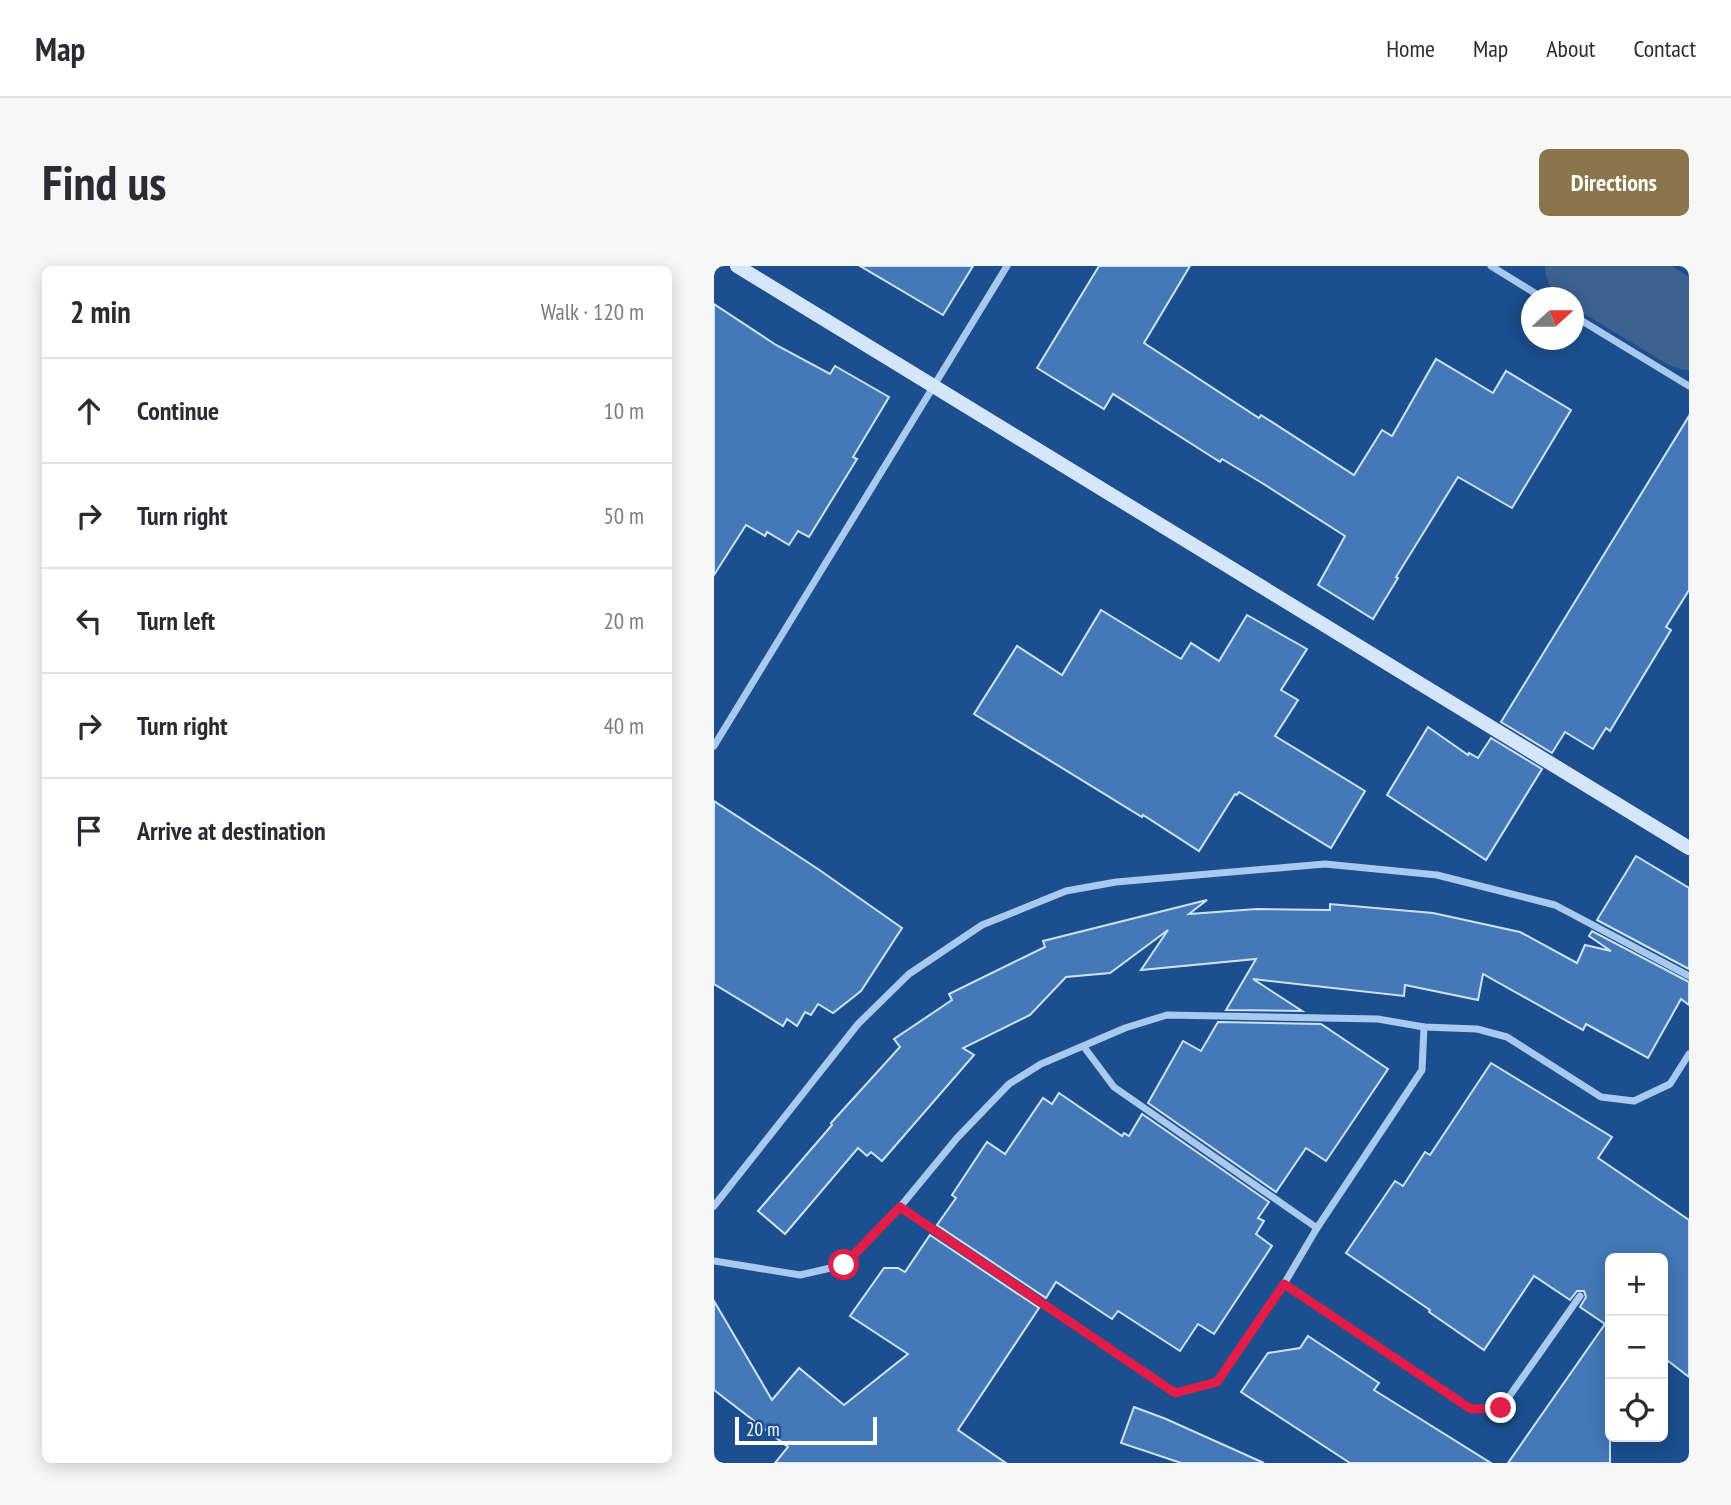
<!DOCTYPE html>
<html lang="en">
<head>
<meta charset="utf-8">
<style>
  body { margin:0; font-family:"PT Sans Narrow",sans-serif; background:#f7f7f7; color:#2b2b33 }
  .controls { position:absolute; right:21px; bottom:21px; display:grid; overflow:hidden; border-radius:10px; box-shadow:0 4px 18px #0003 }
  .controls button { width:63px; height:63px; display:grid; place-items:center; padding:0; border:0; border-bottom:2px solid #e1e1e2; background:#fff; color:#2b2b33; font:35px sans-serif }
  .compass { position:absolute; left:807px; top:21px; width:63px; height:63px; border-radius:50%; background:#fff; box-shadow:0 4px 18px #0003; rotate:69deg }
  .scale { position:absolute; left:21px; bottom:18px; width:142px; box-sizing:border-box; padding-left:7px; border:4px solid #fff; border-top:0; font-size:19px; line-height:24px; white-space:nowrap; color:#fff; -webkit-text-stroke:5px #1b4f8f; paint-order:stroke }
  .stop { position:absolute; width:21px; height:21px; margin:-16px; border:5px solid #e11d48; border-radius:50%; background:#fff }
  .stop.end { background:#e11d48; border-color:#fff; box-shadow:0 2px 7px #0008 }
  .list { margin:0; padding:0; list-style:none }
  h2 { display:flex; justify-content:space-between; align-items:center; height:91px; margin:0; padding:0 28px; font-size:30px }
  h2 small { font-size:23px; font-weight:400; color:#7c7c81 }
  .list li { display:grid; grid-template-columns:46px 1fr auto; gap:21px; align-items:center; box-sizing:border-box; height:105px; padding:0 28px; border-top:2px solid #e1e1e2 }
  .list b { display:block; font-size:26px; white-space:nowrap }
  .list em { font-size:23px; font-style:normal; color:#7c7c81 }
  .icon { flex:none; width:38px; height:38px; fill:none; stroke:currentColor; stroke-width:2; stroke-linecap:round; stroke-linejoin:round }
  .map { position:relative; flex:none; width:975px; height:1197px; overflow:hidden; border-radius:10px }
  header { display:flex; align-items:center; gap:42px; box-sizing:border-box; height:98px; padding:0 35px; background:#fff; border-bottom:2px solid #e1e1e2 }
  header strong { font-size:33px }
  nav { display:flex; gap:38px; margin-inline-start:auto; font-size:24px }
  .intro { display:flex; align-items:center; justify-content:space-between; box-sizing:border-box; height:168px; padding:0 42px }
  h1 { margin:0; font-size:49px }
  .button { padding:18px 32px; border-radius:10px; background:#8a764a; color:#fff; font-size:24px; font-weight:700 }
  main { display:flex; gap:42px; padding:0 42px }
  aside { flex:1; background:#fff; border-radius:10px; box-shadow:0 4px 18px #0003 }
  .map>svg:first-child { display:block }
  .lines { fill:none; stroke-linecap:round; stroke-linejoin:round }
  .river { stroke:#3c6290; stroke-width:86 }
  .building { fill:#4478b7; stroke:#cfe3fa; stroke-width:2 }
  .street { stroke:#a9c9ee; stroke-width:7 }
  .secondary { stroke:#d6e6fa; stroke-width:14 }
  .route { stroke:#e11d48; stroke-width:9 }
</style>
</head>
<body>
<header>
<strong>Map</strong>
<nav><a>Home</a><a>Map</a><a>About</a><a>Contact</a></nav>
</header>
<div class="intro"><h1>Find us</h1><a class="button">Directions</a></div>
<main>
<aside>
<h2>2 min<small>Walk · 120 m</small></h2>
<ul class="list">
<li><svg class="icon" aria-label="ahead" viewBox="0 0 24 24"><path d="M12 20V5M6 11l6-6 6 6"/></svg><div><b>Continue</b></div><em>10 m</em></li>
<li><svg class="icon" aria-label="right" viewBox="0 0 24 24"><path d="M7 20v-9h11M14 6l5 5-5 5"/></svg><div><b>Turn right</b></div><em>50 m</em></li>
<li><svg class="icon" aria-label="left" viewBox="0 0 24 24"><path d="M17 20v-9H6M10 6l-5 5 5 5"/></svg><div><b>Turn left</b></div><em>20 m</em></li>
<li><svg class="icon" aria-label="right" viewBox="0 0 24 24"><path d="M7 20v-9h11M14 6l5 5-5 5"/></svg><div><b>Turn right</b></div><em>40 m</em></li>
<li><svg class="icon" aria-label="arrive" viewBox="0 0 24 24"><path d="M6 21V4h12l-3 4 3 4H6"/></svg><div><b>Arrive at destination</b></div></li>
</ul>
</aside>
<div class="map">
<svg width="975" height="1197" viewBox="0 0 975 1197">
  <rect width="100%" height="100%" fill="#1b4f8f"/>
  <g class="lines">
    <path class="river" d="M 874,0 L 975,61"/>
  </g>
  <g class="building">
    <path d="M 146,0 L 259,0 L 229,49 Z"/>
    <path d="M 385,0 L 476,0 L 430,77 L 545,152 L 547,149 L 640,209 L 668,164 L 678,170 L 722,93 L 779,127 L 792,105 L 857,144 L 798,242 L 744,211 L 682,311 L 684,312 L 659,353 L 604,319 L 631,270 L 548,217 L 508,193 L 506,196 L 399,128 L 390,143 L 323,102 Z"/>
    <path d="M 0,38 L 62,79 L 116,108 L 121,100 L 175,131 L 139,191 L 143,193 L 95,271 L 84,265 L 75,279 L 53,266 L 51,270 L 32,259 L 0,309 Z"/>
    <path d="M 975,150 L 975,324 L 952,361 L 957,364 L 896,465 L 892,462 L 879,483 L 851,466 L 838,487 L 787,456 Z"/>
    <path d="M 387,344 L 467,393 L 477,377 L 505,395 L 533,349 L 593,383 L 567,424 L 584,434 L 561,470 L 651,525 L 617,582 L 525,526 L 523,529 L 521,528 L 485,585 L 429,549 L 428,551 L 260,448 L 303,380 L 348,409 Z"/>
    <path d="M 714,461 L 754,489 L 755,487 L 764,492 L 777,472 L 828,503 L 772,594 L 673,529 Z"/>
    <path d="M 0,535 L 104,603 L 188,662 L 147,725 L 119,747 L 104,738 L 97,749 L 91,746 L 83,760 L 73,753 L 69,760 L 0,718 Z"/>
    <path d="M 922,590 L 975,622 L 975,703 L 883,654 Z"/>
    <path d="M 493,634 L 475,648 L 543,643 L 616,644 L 616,638 L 719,647 L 806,666 L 863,697 L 871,679 L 897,685 L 875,670 L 878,665 L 975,716 L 975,739 L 967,733 L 934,792 L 872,758 L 869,764 L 769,708 L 764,734 L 691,719 L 690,730 L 539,713 L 588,745 L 512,744 L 542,693 L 427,704 L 454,664 L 396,707 L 352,711 L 316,749 L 249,782 L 260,789 L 168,895 L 157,886 L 153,890 L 144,882 L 71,968 L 44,945 L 118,859 L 117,857 L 186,781 L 180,773 L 238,734 L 235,728 L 331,681 L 329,675 Z"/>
    <path d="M 504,756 L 607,758 L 674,803 L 612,895 L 592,882 L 562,926 L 434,837 L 469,775 L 487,785 Z"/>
    <path d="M 777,797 L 898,871 L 884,892 L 975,954 L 975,1111 L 949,1091 L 949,992 L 896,992 L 896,1197 L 794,1197 L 891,1058 L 866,1041 L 872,1031 L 870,1025 L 863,1025 L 856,1034 L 820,1010 L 770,1084 L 715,1046 L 716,1044 L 632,987 L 681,915 L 689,920 L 711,886 L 716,889 Z"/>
    <path d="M 345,827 L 408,870 L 410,867 L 415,870 L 428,848 L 555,936 L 544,952 L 550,955 L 542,968 L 558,980 L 500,1068 L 484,1058 L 466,1085 L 404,1045 L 398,1053 L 342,1016 L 332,1032 L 223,959 L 242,932 L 238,929 L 273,876 L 291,888 L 329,832 L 338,838 Z"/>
    <path d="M 216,969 L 325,1042 L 244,1164 L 292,1197 L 61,1197 L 74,1181 L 0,1124 L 0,1035 L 58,1134 L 85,1102 L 130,1139 L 194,1088 L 136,1050 L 170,1002 L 184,1002 L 191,1006 Z"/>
    <path d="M 594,1070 L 665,1117 L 660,1124 L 777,1197 L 636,1197 L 527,1126 L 554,1087 L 586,1082 Z"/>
    <path d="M 420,1141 L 452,1153 L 550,1197 L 467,1197 L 407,1177 Z"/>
  </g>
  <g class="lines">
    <g class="street">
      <path d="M 777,0 L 829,32"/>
      <path d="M 860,50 L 975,120"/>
      <path d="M 0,480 L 293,0"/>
      <path d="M 370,781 L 400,821 L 603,962"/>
      <path d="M 0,940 L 144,758 L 195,708 L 268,659 L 352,625 L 402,616 L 611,598 L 723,609 L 841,639 L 975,710"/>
      <path d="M 186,941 L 461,1127 L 503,1116 L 570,1018 L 603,962 L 708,804 L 710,761"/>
      <path d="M 0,995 L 86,1009 L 130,999 L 186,941 L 243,872 L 295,818 L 327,798 L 411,762 L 453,749 L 664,753 L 710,761 L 763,763 L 793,771 L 887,831 L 920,835 L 956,818 L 975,788"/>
      <path d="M 570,1018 L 757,1143 L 787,1142 L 866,1030"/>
    </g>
    <path class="secondary" d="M 23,0 L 975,582"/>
  </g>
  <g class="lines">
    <path class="route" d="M 130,999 L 186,941 L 461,1127 L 503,1116 L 570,1018 L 757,1143 L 787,1142"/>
  </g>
</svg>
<div class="controls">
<button>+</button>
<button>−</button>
<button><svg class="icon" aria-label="locate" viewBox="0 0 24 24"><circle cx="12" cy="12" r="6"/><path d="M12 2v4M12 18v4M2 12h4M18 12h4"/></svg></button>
</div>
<svg class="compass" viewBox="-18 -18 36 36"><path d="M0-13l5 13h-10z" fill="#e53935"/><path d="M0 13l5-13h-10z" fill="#7c7c81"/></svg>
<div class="scale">20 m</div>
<div class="stop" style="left:130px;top:999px"></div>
<div class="stop end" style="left:787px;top:1142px"></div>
</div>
</main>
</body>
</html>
